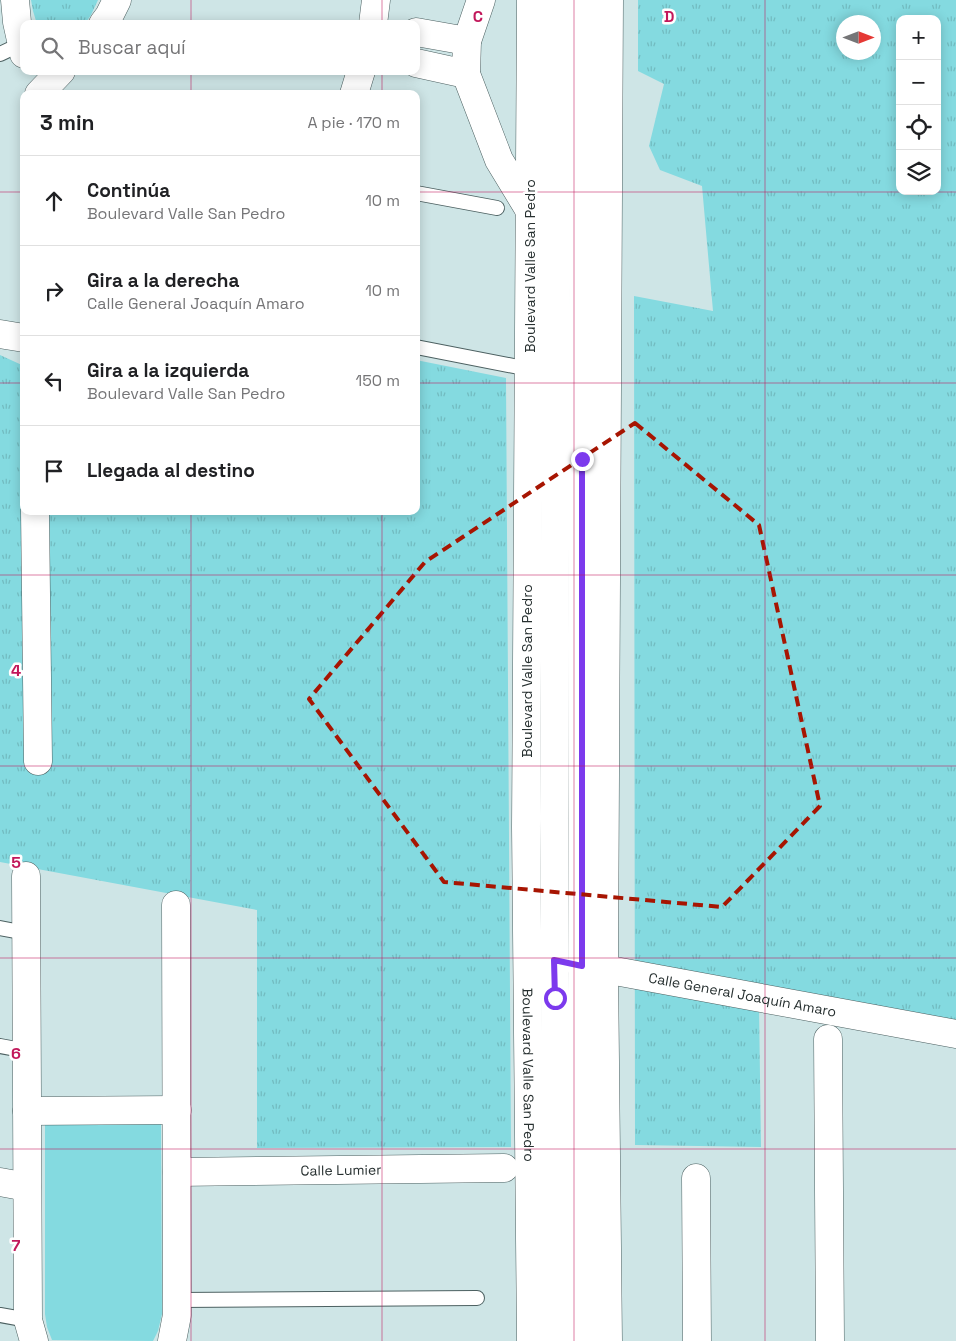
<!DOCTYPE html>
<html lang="es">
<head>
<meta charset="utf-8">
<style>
  body { margin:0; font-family:"Space Grotesk",sans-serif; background:#f2f2f2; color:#202124 }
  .controls { position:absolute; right:15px; top:15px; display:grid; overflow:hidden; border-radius:10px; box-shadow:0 2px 12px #0003 }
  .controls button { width:45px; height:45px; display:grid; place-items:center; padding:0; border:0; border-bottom:1px solid #e0e0e0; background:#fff; color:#202124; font:25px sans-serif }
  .compass { position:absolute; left:836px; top:15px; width:45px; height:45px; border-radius:50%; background:#fff; box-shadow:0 2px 12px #0003; rotate:90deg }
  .stop { position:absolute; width:15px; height:15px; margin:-11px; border:4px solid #7c3aed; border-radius:50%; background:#fff }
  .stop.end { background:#7c3aed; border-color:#fff; box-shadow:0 1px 5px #0008 }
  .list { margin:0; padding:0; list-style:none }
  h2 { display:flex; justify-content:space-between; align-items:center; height:65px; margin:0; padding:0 20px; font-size:21px }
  h2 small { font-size:16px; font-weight:400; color:#757577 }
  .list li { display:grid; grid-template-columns:32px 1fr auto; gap:15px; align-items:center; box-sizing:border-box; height:90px; padding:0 20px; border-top:1px solid #e0e0e0 }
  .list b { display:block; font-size:19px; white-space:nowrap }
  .list p { margin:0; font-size:16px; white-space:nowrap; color:#757577 }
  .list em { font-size:16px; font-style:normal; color:#757577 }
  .icon { flex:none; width:28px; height:28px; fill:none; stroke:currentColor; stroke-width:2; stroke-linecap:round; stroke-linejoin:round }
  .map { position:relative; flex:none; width:956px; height:1341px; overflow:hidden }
  .search { position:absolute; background:#fff; box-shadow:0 2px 12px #0003; left:20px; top:20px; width:400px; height:55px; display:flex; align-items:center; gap:12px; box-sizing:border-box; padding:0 18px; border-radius:10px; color:#757577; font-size:19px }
  .panel { position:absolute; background:#fff; box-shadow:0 2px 12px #0003; left:20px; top:90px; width:400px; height:425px; border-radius:10px }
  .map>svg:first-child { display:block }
  .grass { fill:url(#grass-tufts); fill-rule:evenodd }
  .park { fill:#84dae0 }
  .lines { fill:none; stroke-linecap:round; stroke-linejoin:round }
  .service-casing { stroke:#4c6061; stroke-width:16 }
  .minor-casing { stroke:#4c6061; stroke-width:29 }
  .secondary-casing { stroke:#4c6061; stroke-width:29 }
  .service { stroke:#fff; stroke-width:14 }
  .minor { stroke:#fff; stroke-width:28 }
  .secondary { stroke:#fff; stroke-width:28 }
  .route { stroke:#7c3aed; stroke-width:6 }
  .marked { fill:none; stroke:#a71502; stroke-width:4; stroke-dasharray:10 6; stroke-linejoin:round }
  .grid { fill:none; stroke:#c2185b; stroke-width:1; stroke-opacity:0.55 }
  .labels { text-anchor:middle; stroke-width:5; stroke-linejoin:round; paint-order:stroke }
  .street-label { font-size:14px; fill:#273030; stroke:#fff }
  .grid-label { font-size:16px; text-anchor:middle; font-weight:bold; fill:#c2185b; stroke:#fff; stroke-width:5; stroke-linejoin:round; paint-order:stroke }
</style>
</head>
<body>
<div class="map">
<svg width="956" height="1341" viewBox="0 0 956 1341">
  <defs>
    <pattern id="grass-tufts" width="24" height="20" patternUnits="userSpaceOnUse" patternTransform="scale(1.25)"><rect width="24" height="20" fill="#84dae0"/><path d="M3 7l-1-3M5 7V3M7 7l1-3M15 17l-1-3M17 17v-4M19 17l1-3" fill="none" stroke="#72bbc0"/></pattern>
  </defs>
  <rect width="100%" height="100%" fill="#cee5e6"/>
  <g class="grass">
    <path d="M 31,0 L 98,0 L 91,15 L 85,24 L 37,24 L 33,11 Z"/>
    <path d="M 638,0 L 956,0 L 956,1044 L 759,1005 L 761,1147 L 635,1145 L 634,296 L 713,311 L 702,186 L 660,170 L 649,146 L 664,84 L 638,71 ZM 900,19 L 937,19 L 937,191 L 900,191 ZM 844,22 L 874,22 L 874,52 L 844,52 Z"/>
    <path d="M 0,355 L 24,366 L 24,511 L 416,511 L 416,360 L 506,378 L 511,1147 L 257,1148 L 257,910 L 0,862 Z"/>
  </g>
  <path class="park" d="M 45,1124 L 161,1124 L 162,1314 L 158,1331 L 153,1341 L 52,1340 L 47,1327 L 45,1314 Z"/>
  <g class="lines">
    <defs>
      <g id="service">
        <path d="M 0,54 L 21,44"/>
        <path d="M 416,193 L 497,208"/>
        <path d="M 416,347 L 529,369"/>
        <path d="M 0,928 L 26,933"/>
        <path d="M 0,1046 L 27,1051"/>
        <path d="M 177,1300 L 477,1298"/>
        <path d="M 0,1315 L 28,1320"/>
      </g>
      <g id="minor">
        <path d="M 15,0 L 17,22 L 24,54"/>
        <path d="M 481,0 L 467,41 L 466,74 L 499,160 L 530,211"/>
        <path d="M 103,24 L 109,16 L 117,0"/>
        <path d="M 373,24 L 376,0"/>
        <path d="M 416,32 L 467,41"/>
        <path d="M 416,63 L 466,74"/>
        <path d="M 39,94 L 61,71"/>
        <path d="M 354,94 L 361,71"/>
        <path d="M 0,334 L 24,338"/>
        <path d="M 35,511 L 38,761"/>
        <path d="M 26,876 L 28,1320 L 34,1341"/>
        <path id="s1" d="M 581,966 L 604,969 L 956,1034"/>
        <path d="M 828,1039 L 830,1341"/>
        <path d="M 27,1111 L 177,1110"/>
        <path id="s2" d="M 177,1172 L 504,1168"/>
        <path d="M 696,1178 L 697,1341"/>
        <path d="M 0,1182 L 27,1187"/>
        <path d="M 172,1341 L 177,1315 L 176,905"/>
      </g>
      <g id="secondary">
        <path id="s3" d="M 531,0 L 526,827 L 531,1341"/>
        <path d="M 557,0 L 554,819 L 557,1341"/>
        <path d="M 583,1341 L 582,638 L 584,0"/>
        <path d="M 608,1341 L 604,969 L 609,0"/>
      </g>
    </defs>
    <use href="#service" class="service-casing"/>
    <use href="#minor" class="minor-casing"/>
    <use href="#secondary" class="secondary-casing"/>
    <use href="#service" class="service"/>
    <use href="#minor" class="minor"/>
    <use href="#secondary" class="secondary"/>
  </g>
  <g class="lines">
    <path class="route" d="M 555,998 L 554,960 L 582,966 L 582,459"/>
  </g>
  <path class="marked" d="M 635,423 L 759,525 L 820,806 L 722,907 L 444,882 L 309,699 L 425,562 Z"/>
  <path class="grid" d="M 191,0 L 191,24M 382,0 L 382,24M 574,0 L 574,1341M 765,0 L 765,1341M 191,71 L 191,94M 382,71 L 382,94M 0,192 L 24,192M 416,192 L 956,192M 0,383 L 24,383M 416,383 L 956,383M 191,511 L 191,1341M 382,511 L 382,1341M 0,575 L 956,575M 0,766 L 956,766M 0,958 L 956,958M 0,1149 L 956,1149"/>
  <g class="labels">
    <g class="street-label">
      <text transform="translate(530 266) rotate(-90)" y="5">Boulevard Valle San Pedro</text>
      <text transform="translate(527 671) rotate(-90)" y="5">Boulevard Valle San Pedro</text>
      <text dy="5" stroke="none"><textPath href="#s1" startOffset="164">Calle General Joaquín Amaro</textPath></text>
      <text dy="5" stroke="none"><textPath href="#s3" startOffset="1075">Boulevard Valle San Pedro</textPath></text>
      <text dy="5" stroke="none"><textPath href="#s2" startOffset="164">Calle Lumier</textPath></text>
    </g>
  </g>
  <g class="grid-label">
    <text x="478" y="22">C</text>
    <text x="669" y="22">D</text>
    <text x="16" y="676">4</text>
    <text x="16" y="868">5</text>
    <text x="16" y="1059">6</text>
    <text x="16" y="1251">7</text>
  </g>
</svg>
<div class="controls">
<button>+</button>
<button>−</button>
<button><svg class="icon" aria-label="locate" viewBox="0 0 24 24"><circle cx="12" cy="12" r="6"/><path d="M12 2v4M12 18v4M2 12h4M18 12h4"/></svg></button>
<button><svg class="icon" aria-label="layers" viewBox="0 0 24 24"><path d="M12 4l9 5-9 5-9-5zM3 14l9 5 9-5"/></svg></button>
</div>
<svg class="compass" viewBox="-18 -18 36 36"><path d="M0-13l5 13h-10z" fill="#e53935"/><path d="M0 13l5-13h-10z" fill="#757577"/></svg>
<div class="stop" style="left:555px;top:998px"></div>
<div class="stop end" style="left:582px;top:459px"></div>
<div class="search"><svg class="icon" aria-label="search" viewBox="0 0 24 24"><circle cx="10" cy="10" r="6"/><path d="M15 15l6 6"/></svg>Buscar aquí</div>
<section class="panel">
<h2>3 min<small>A pie · 170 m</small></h2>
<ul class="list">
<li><svg class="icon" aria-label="ahead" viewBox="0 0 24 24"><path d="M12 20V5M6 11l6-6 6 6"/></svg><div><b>Continúa</b><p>Boulevard Valle San Pedro</p></div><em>10 m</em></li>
<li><svg class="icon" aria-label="right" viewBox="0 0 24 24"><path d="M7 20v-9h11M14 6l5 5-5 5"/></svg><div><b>Gira a la derecha</b><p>Calle General Joaquín Amaro</p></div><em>10 m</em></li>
<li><svg class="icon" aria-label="left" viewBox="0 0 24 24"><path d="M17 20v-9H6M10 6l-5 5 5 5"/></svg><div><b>Gira a la izquierda</b><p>Boulevard Valle San Pedro</p></div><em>150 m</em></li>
<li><svg class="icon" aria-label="arrive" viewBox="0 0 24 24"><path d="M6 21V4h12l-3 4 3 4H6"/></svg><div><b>Llegada al destino</b></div></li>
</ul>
</section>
</div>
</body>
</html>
